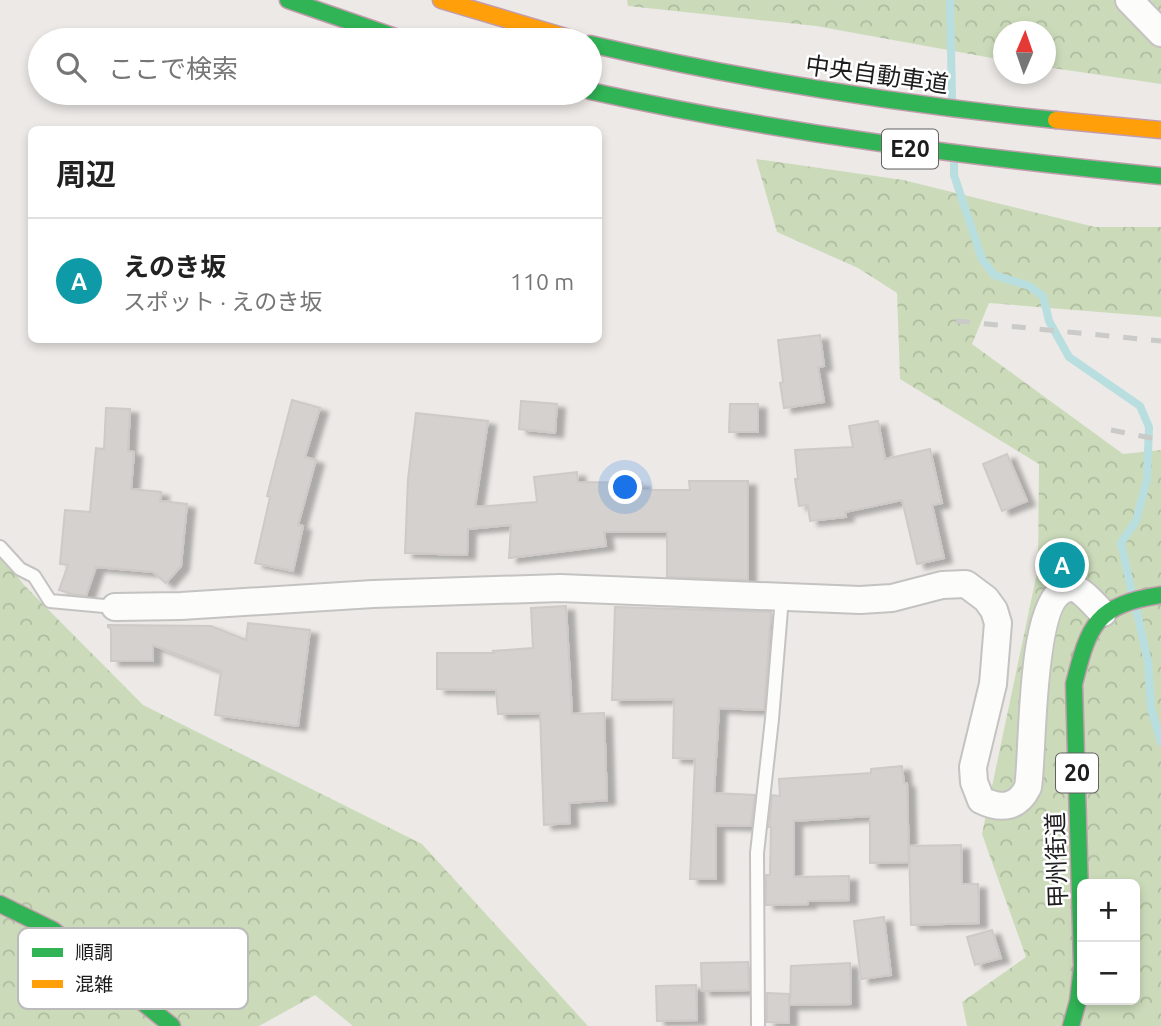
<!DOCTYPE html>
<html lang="ja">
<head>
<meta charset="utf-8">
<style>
  body { margin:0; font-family:Ubuntu,"Noto Sans JP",sans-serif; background:#f6f6f6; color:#222 }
  .controls { position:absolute; right:21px; bottom:21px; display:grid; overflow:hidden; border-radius:10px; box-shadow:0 4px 10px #0003 }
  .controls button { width:63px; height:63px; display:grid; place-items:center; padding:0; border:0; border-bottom:2px solid #e0e0e0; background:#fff; color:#222; font:35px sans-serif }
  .compass { position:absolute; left:993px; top:21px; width:63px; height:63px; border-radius:50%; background:#fff; box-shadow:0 4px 10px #0003; rotate:2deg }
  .you { position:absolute; left:626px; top:488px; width:24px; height:24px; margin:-18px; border:5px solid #fff; border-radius:50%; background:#1a73e8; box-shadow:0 0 0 10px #1a73e833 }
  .badge { display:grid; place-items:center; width:46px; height:46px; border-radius:50%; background:#7c3aed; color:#fff; font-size:23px; font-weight:700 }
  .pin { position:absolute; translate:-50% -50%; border:4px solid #fff; box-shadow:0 2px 7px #0006 }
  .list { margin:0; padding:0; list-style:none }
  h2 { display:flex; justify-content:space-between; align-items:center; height:91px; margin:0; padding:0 28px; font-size:30px }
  h2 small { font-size:23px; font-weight:400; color:#767676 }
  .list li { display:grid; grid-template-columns:46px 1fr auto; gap:21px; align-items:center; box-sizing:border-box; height:126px; padding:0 28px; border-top:2px solid #e0e0e0 }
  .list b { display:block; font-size:26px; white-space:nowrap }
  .list p { margin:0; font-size:23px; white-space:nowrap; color:#767676 }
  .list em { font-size:23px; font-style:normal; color:#767676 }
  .icon { flex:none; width:38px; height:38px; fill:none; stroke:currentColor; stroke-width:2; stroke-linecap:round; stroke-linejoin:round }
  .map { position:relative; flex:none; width:1161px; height:1026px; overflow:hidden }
  .search { position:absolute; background:#fff; box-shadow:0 4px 10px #0003; left:28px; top:28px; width:574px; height:77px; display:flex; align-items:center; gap:18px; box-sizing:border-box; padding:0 24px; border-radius:38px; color:#767676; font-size:26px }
  .panel { position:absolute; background:#fff; box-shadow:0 4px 10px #0003; left:28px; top:126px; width:574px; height:217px; border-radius:10px }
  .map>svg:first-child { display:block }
  .forest { fill:url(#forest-crowns); fill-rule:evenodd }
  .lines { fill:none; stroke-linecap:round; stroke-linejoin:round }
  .stream { stroke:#b8dee0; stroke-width:8 }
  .building { fill:#d4d1ce; stroke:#cfcac7; stroke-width:2; filter:url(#shadow) }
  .lane-casing { stroke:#c4c3c2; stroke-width:16 }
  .street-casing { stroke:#c4c3c2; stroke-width:30 }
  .fast-casing { stroke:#c29cad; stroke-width:19 }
  .slow-casing { stroke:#c29cad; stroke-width:19 }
  .lane { stroke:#fcfcfb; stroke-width:12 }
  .street { stroke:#fcfcfb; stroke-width:26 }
  .fast { stroke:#30b455; stroke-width:16 }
  .slow { stroke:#ff9f0a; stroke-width:16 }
  .rail { stroke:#cacac9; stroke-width:5; stroke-dasharray:14 14; stroke-linecap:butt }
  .labels { text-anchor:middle; stroke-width:5; stroke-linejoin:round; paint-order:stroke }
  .shield { fill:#fff; stroke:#616161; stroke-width:2 }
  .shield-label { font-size:23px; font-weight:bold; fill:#1d1d1d }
  .street-label { font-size:24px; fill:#1d1d1d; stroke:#fff }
  .key { fill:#fff; stroke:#bbb; stroke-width:2 }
  .key-label { font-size:19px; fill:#1d1d1d }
</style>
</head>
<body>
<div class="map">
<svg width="1161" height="1026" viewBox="0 0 1161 1026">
  <defs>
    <pattern id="forest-crowns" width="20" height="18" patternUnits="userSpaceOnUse" patternTransform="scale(1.75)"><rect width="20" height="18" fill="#cbdbba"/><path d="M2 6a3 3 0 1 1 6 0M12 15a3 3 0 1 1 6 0" fill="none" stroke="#aebc9f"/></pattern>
    <filter id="shadow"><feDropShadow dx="8" dy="4.5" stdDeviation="2" flood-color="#0004"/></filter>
  </defs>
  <rect width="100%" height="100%" fill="#ece9e6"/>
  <g class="forest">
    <path d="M 627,0 L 1161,0 L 1161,84 L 1046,67 L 1046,32 L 1004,32 L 1003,60 L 816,26 L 628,6 Z"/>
    <path d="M 756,159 L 903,180 L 1095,227 L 1161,227 L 1161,317 L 989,303 L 972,344 L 1123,454 L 1161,450 L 1161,1026 L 967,1026 L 962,1002 L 1026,957 L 982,834 L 1038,568 L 1039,464 L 900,379 L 897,293 L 858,268 L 777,232 ZM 1082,884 L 1135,884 L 1135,1000 L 1082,1000 Z"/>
    <path d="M 0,554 L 24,585 L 143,705 L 422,844 L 588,1026 L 353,1026 L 315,995 L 259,1026 L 0,1026 Z"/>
  </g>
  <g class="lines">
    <g class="stream">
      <path d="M 950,0 L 952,98"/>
      <path d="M 954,164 L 954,175 L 982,259 L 994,275 L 1029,286 L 1043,296 L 1049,321 L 1069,357 L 1140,406 L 1149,427 L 1147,479 L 1136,521 L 1121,543 L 1131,589"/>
      <path d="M 1136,608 L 1148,662 L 1151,708 L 1161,742"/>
    </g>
  </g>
  <g class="building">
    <path d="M 820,335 L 824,366 L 818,367 L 824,402 L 784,408 L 780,383 L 783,382 L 778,340 Z"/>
    <path d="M 292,400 L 320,408 L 305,457 L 316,460 L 298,525 L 303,526 L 293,571 L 255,563 L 270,497 L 267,496 Z"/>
    <path d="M 521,401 L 557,404 L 555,433 L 519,429 Z"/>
    <path d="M 730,404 L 758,404 L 758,432 L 729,432 Z"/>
    <path d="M 106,408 L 130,409 L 128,451 L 134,452 L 131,489 L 161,492 L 160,501 L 187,504 L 181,566 L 166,583 L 153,572 L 96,567 L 86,596 L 73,594 L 59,590 L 68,565 L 60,564 L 65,510 L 90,512 L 96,448 L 104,449 Z"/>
    <path d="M 416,413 L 488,421 L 475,507 L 537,502 L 534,477 L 577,472 L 578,482 L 642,483 L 642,490 L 690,490 L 689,481 L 748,481 L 748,580 L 667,577 L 667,532 L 604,532 L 606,546 L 509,558 L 511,525 L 468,529 L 467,555 L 405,553 L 408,479 Z"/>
    <path d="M 878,421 L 885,459 L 930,449 L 942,503 L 932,505 L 944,558 L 917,564 L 902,500 L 845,512 L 846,517 L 810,521 L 808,505 L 799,506 L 795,479 L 798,479 L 795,450 L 853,447 L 849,426 Z"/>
    <path d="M 1007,454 L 1027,501 L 1002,511 L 983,464 Z"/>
    <path d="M 566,606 L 572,714 L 604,713 L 607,800 L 569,803 L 570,823 L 544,825 L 540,713 L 498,714 L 496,690 L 437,689 L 437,653 L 494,653 L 493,651 L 533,648 L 531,608 Z"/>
    <path d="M 615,607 L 771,612 L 764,710 L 719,708 L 714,793 L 755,795 L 751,826 L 716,825 L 716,879 L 690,879 L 695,759 L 673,758 L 674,699 L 612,700 Z"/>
    <path d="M 248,623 L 310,630 L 298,726 L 215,715 L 221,671 L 153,645 L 153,661 L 111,661 L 111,629 L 108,627 L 108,625 L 211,626 L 246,640 Z"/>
    <path d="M 902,766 L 904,783 L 907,783 L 909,862 L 870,863 L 870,816 L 794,821 L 794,877 L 849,876 L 849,900 L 808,901 L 808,904 L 766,905 L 766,875 L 770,875 L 771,827 L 769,827 L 772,795 L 780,796 L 779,779 L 871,773 L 871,769 Z"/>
    <path d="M 961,845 L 962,884 L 978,884 L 979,923 L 911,925 L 909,846 Z"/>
    <path d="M 884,917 L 891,975 L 861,979 L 854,921 Z"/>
    <path d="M 992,930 L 1001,958 L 975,965 L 967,937 Z"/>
    <path d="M 748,962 L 749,990 L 702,991 L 701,963 Z"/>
    <path d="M 850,963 L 851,1004 L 790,1005 L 791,966 Z"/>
    <path d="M 696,985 L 697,1020 L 657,1021 L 656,986 Z"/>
    <path d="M 767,993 L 789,994 L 789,1023 L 767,1022 Z"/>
  </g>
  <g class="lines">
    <defs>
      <g id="lane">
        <path d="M 0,547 L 20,569 L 34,576 L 50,601 L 115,607"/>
        <path d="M 758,1026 L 757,853 L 772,719 L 782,597"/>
      </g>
      <g id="street">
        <path d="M 1129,0 L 1161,33"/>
        <path d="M 115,607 L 181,606 L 373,594 L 560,588 L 860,600 L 892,598 L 942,585 L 966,584 L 986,599 L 994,610 L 998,623 L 993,684 L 973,767 L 974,782 L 981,800 C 1001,810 1018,808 1028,787 C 1034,754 1028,592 1070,588 C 1081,587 1095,606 1103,613"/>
      </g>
      <g id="fast">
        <path d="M 288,0 L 404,40"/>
        <path d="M 590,44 C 744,80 899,104 1056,120"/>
        <path d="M 590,91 C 779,133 969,157 1161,176"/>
        <path d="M 0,904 L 53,930 L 172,1026"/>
        <path d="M 1082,963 L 1074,684 C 1089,624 1096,605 1161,595"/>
        <path d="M 1071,1026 L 1078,1001 L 1082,967"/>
      </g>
      <g id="slow">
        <path d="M 441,0 L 576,40"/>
        <path d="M 1056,120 L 1161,130"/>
      </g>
    </defs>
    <use href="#lane" class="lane-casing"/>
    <use href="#street" class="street-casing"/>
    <use href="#fast" class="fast-casing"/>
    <use href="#slow" class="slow-casing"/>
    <use href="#lane" class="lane"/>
    <use href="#street" class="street"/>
    <use href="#fast" class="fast"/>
    <use href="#slow" class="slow"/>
    <g class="rail">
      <path d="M 956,321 L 1161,341"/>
      <path d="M 1111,430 L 1161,440"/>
    </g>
  </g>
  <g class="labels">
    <g class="shield">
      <rect x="882" y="129.5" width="56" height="39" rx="5"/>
      <rect x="1056" y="753.5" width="42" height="39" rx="5"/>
    </g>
    <g class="shield-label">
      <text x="910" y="157">E20</text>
      <text x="1077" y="781">20</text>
    </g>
    <g class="street-label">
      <text transform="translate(877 75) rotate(8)" y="8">中央自動車道</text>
      <text transform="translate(1057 860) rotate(-92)" y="8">甲州街道</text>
    </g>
  </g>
  <rect x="18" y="928" width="230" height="81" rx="10" class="key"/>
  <rect x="32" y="948" width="31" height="9" fill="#30b455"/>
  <rect x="32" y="980" width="31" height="8" fill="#ff9f0a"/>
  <g class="key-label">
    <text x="75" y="959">順調</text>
    <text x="75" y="991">混雑</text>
  </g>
</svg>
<div class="controls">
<button>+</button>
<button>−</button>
</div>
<svg class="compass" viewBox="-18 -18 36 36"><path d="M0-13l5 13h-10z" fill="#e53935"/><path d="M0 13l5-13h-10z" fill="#767676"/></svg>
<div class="you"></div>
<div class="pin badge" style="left:1062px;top:565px;background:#0f9aa8">A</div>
<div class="search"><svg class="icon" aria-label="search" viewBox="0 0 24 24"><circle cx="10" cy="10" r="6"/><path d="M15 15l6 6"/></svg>ここで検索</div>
<section class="panel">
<h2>周辺<small></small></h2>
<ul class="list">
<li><span class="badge" style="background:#0f9aa8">A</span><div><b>えのき坂</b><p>スポット · えのき坂</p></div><em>110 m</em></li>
</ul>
</section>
</div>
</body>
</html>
